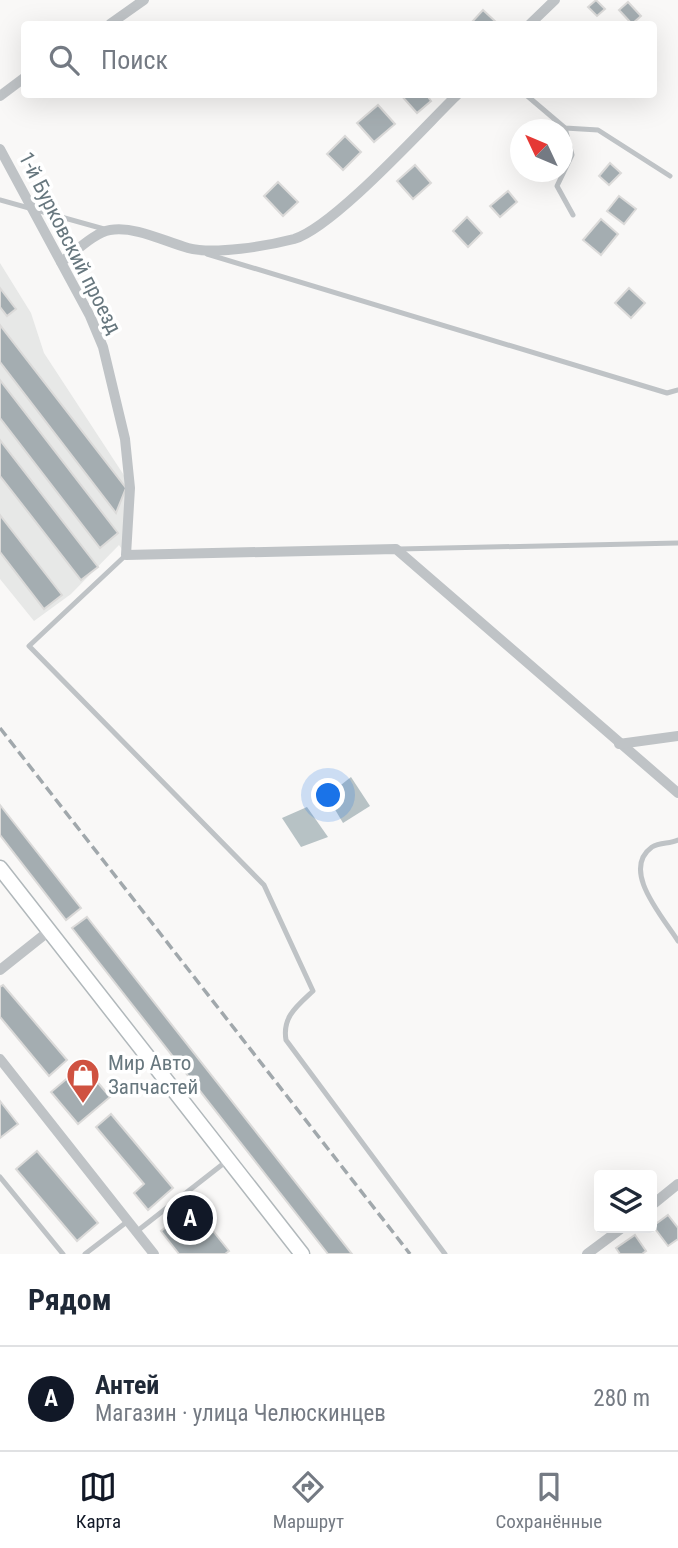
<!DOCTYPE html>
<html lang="ru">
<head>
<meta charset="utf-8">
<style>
  body { margin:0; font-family:"Roboto Condensed",sans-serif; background:#f2f2f3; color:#1f2937 }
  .controls { position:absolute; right:21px; bottom:21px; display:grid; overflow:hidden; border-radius:7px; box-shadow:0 7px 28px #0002 }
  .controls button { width:63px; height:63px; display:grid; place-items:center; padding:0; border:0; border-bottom:2px solid #e0e1e3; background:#fff; color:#1f2937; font:35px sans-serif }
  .compass { position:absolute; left:510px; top:119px; width:63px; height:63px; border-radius:50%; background:#fff; box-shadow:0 7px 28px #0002; rotate:314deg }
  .you { position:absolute; left:329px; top:796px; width:24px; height:24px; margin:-18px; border:5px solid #fff; border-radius:50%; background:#1a73e8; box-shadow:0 0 0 10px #1a73e833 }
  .badge { display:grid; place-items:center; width:46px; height:46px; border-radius:50%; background:#111827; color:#fff; font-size:23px; font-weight:700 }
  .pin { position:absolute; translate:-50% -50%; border:4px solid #fff; box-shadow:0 2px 7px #0006 }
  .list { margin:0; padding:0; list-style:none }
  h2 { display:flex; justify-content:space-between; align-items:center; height:91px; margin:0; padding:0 28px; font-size:30px }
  h2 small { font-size:23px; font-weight:400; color:#747a83 }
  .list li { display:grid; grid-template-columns:46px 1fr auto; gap:21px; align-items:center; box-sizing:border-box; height:105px; padding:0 28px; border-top:2px solid #e0e1e3 }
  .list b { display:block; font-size:26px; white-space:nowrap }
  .list p { margin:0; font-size:23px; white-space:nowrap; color:#747a83 }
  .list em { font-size:23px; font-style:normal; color:#747a83 }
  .icon { flex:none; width:38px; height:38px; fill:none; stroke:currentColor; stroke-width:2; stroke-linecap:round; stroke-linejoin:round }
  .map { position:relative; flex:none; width:678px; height:1254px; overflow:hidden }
  .search { position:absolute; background:#fff; box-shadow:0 7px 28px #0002; left:21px; right:21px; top:21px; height:77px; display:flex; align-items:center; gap:18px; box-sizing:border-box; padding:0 24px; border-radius:7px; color:#747a83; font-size:26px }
  .sheet { height:196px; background:#fff }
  nav { display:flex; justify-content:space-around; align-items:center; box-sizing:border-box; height:98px; border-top:2px solid #e0e1e3; background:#fff; font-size:19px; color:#747a83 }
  nav a { display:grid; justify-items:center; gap:4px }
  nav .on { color:#111827 }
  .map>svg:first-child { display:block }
  .built { fill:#e7e8e7 }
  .water { fill:#b7c2c5 }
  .building { fill:#a4adb1; stroke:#dbdad9; stroke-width:2 }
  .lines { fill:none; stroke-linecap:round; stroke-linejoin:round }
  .secondary-casing { stroke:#b1b8bb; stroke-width:17 }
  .lane { stroke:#bfc3c6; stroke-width:5 }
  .street { stroke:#bfc3c6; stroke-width:10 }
  .secondary { stroke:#fff; stroke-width:14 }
  .rail { stroke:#a1a8ac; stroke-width:3.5; stroke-dasharray:10 5; stroke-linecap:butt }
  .labels { text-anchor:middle; stroke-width:7; stroke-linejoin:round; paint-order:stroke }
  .street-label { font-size:21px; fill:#67777e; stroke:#fff }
  .poi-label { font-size:21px; fill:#67777e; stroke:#fff; text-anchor:start }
</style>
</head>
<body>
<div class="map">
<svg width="678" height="1254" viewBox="0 0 678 1254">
  <rect width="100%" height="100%" fill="#f9f8f7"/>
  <path class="built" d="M 0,263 L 31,313 L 44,353 L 129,483 L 126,555 L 119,545 L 71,594 L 34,621 L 0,579 Z"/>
  <g class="water">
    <path d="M 351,777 L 370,806 L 343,823 L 327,796 Z"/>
    <path d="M 307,807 L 328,837 L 301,847 L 282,818 Z"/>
  </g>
  <g class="building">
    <path d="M 596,0 L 605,9 L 597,16 L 588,7 Z"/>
    <path d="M 628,2 L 641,16 L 632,24 L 619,10 Z"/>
    <path d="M 483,10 L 497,23 L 495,24 L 471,23 Z"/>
    <path d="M 400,94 L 426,94 L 431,101 L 417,113 Z"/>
    <path d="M 378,105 L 395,124 L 374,142 L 357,123 Z"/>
    <path d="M 345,136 L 361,152 L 343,170 L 327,154 Z"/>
    <path d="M 610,163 L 621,173 L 609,185 L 599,176 Z"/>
    <path d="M 415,165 L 431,183 L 413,199 L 397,181 Z"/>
    <path d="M 278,182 L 298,202 L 283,216 L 264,196 Z"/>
    <path d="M 508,191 L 517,202 L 500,217 L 490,206 Z"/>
    <path d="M 619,196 L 636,209 L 624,224 L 607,211 Z"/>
    <path d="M 467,217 L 482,233 L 468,247 L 453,231 Z"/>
    <path d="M 601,219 L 618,234 L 601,255 L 583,240 Z"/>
    <path d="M 0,288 L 16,309 L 7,316 L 0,307 Z"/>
    <path d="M 629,288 L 645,303 L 631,318 L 615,303 Z"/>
    <path d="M 0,325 L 126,488 L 116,513 L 0,362 Z"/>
    <path d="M 0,380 L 118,533 L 100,548 L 0,418 Z"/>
    <path d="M 0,440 L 98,567 L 81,580 L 0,476 Z"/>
    <path d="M 0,515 L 62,595 L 44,609 L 0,552 Z"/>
    <path d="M 0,805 L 81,908 L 66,920 L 0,835 Z"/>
    <path d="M 87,917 L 352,1254 L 328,1254 L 72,928 Z"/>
    <path d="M 3,985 L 67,1060 L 49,1076 L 0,1017 L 0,987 Z"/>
    <path d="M 83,1065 L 110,1097 L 78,1124 L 51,1092 Z"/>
    <path d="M 0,1101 L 18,1124 L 0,1138 Z"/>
    <path d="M 111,1114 L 173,1188 L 148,1210 L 134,1193 L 144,1184 L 96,1127 Z"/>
    <path d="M 37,1151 L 98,1223 L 77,1241 L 16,1169 Z"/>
    <path d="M 193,1206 L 229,1251 L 225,1254 L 179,1254 L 161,1231 Z"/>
    <path d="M 668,1215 L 678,1228 L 678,1239 L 668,1246 L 653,1226 Z"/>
    <path d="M 635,1235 L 646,1251 L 642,1254 L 620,1254 L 616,1248 Z"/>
  </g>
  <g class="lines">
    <defs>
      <path id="secondary" d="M 0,868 L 302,1254"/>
    </defs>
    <use href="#secondary" class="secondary-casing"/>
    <g class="lane">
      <path d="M 525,94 L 565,128 L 598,130 L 670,176"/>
      <path d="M 565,128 L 572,155 L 557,186 L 573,215"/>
      <path d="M 0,200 L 104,229"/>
      <path d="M 207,254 L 667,393 L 678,390"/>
      <path d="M 399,549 L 678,543"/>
      <path d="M 126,555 L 29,646 L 264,885 L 313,991 C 297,1006 282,1017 286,1040 L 445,1254"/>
      <path d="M 678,840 C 670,844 660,842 652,847 C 620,870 663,917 678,941"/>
      <path d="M 0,1177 L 63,1254"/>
      <path d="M 136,1232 L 228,1160"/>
      <path d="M 85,1254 L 128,1221"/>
    </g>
    <g class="street">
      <path d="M 110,24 L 144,0"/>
      <path d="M 530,24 L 555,0"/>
      <path d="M 0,96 L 24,78"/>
      <path d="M 0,149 L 90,316 L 103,347 L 125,439 L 130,488 L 126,555 L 396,549 L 678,793"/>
      <path d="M 61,262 C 74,253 95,232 110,230 C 136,226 163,241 188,248 C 214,255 267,246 294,239 C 334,227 424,127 458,94"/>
      <path d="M 619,744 L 678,736"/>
      <path d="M 0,970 L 49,931"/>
      <path d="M 0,1059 L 154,1254"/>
      <path d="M 652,1205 L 678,1184"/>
      <path d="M 587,1254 L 622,1228"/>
    </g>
    <use href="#secondary" class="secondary"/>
    <path class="rail" d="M 0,728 L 410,1254"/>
  </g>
  <defs>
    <symbol id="shop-pin" viewBox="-11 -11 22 30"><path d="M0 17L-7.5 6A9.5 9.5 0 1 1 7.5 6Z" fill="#cf5241" stroke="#fff"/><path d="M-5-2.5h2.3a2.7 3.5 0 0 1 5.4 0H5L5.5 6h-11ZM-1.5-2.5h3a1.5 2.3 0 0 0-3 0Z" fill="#fff"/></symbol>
  </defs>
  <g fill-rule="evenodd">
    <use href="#shop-pin" x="64" y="1056" width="38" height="52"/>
  </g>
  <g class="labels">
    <g class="street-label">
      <text transform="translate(70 243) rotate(63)" y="7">1-й Бурковский проезд</text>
    </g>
    <g class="poi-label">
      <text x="108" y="1070">Мир Авто<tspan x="108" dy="24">Запчастей</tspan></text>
    </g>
  </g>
</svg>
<div class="controls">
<button><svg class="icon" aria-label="layers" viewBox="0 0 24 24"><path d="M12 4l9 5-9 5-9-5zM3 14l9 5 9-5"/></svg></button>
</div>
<svg class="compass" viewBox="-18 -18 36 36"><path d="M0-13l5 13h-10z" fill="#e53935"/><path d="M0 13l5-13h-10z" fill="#747a83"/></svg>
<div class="you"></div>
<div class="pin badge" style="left:190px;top:1218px">A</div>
<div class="search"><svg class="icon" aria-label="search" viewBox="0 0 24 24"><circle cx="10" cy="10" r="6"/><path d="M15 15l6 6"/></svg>Поиск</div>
</div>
<section class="sheet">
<h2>Рядом<small></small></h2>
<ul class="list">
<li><span class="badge">A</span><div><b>Антей</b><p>Магазин · улица Челюскинцев</p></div><em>280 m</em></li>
</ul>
</section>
<nav>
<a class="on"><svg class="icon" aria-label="map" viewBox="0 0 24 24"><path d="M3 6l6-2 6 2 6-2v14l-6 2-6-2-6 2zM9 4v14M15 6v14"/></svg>Карта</a>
<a><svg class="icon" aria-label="directions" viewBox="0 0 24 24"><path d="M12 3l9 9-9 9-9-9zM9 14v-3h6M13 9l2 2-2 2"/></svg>Маршрут</a>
<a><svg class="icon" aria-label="saved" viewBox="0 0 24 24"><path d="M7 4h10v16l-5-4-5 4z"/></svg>Сохранённые</a>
</nav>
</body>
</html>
